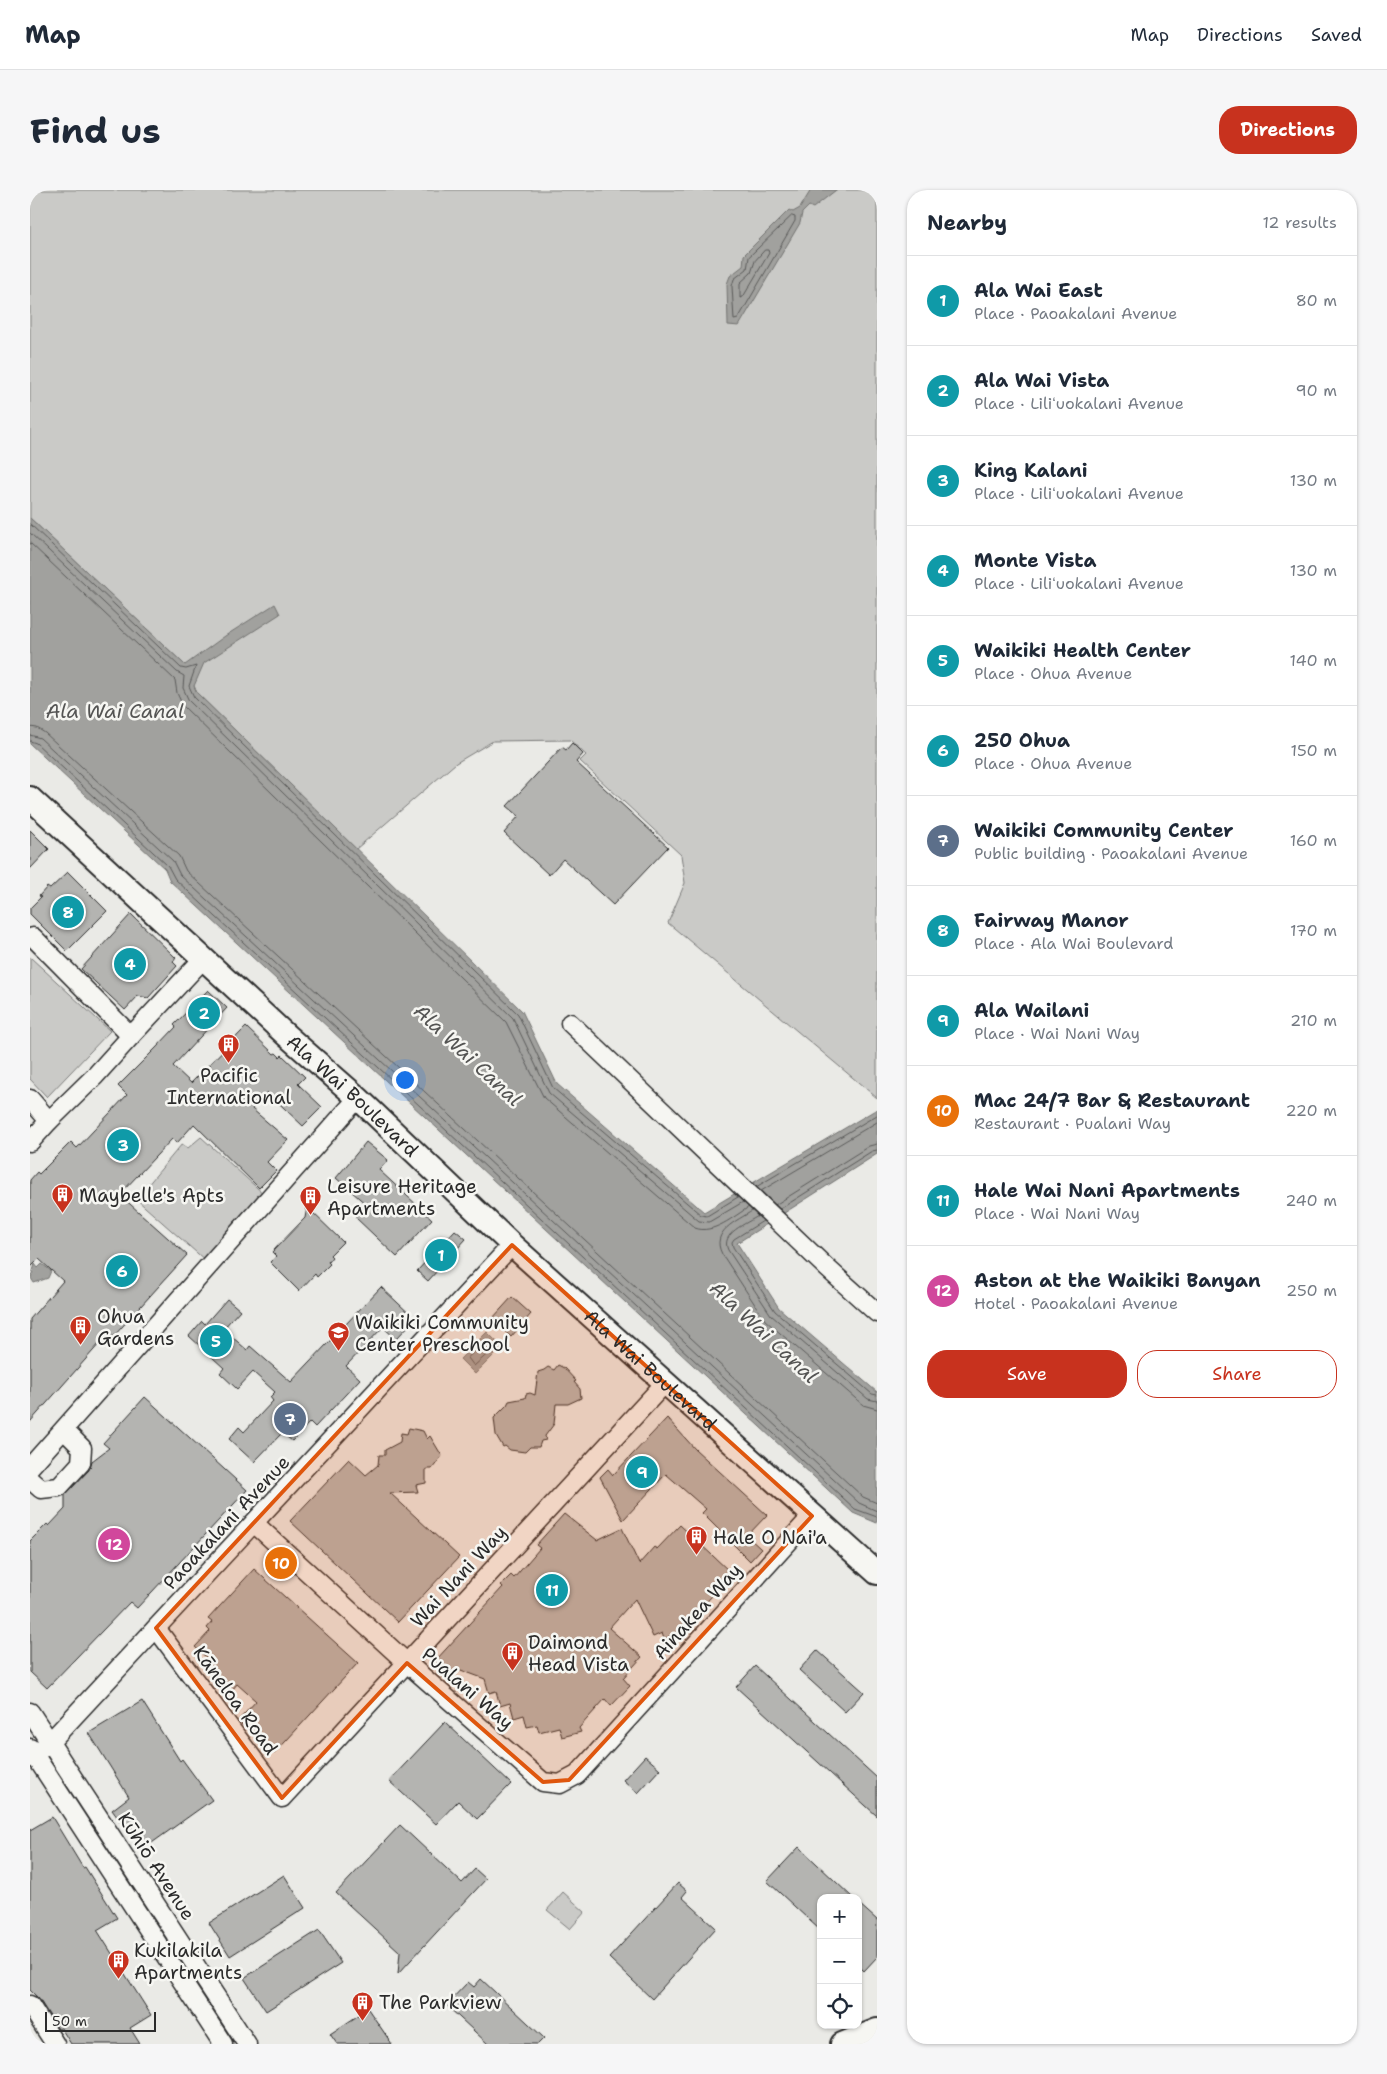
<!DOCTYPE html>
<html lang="en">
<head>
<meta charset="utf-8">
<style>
  body { margin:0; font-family:"Shantell Sans",sans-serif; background:#f6f6f7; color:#1f2937 }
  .controls { position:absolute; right:15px; bottom:15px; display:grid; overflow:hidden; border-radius:10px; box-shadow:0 1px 4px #0004 }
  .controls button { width:45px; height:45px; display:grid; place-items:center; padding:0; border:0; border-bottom:1px solid #e0e1e3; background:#fff; color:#1f2937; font:25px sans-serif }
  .scale { position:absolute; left:15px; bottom:12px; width:111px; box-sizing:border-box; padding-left:5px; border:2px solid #2b2b2b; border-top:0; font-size:14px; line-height:18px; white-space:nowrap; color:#2b2b2b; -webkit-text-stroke:4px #f6f6f2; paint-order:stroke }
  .you { position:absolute; left:374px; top:889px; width:18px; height:18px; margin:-12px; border:4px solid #fff; border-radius:50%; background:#1a73e8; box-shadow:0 0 0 8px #1a73e833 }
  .badge { display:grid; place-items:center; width:32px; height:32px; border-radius:50%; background:#c8321e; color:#fff; font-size:16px; font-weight:700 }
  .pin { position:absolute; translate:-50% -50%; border:2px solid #fff; box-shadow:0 1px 5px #0006 }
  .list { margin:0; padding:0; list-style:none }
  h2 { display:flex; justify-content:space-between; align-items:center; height:65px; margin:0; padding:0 20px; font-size:21px }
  h2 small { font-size:16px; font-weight:400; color:#747a83 }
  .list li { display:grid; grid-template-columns:32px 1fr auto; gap:15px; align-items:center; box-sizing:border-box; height:90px; padding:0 20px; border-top:1px solid #e0e1e3 }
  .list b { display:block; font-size:19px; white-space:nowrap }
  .list p { margin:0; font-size:16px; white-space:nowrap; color:#747a83 }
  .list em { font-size:16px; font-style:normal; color:#747a83 }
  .actions { display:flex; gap:10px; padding:15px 20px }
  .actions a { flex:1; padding:11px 0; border:1px solid #c8321e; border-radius:20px; text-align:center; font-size:18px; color:#c8321e }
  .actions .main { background:#c8321e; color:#fff }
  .icon { flex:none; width:28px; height:28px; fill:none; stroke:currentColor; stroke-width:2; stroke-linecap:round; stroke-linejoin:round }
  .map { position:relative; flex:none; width:847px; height:1854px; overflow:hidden; border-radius:20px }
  header { display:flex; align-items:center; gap:30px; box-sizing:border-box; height:70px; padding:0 25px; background:#fff; border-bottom:1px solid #e0e1e3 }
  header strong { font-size:24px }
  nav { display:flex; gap:28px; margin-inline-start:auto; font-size:18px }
  .intro { display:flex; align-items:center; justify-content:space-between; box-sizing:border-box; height:120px; padding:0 30px }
  h1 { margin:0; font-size:35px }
  .button { padding:12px 22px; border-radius:20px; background:#c8321e; color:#fff; font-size:18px; font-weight:700 }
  main { display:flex; gap:30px; padding:0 30px }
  aside { flex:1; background:#fff; border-radius:20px; box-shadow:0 1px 4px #0004 }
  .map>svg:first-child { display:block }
  .green { fill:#cacac7; stroke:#7a7a79 }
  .water { fill:#a1a19e; stroke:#727270 }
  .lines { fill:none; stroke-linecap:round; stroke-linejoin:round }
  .shore { stroke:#5a5a59; stroke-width:1 }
  .building { fill:#b4b4b1; stroke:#2b2b2b }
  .minor-casing { stroke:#2b2b2b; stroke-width:21 }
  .major-casing { stroke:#2b2b2b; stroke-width:26 }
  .minor { stroke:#f6f6f2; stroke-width:18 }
  .major { stroke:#f6f6f2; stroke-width:22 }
  .marked { fill:#df570e; fill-opacity:0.2; stroke:#df570e; stroke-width:4; stroke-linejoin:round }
  .labels { text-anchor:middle; stroke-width:5; stroke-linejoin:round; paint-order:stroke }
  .poi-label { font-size:19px; fill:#2b2b2b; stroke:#f6f6f2; text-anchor:start }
  .street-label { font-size:19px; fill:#2b2b2b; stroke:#f6f6f2 }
  .water-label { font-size:20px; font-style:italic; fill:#545453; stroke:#f6f6f2 }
</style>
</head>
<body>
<header>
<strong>Map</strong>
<nav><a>Map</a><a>Directions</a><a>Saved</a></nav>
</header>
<div class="intro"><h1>Find us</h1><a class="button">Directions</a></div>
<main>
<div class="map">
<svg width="847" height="1854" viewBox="0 0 847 1854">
  <rect width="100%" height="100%" fill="#eaeae6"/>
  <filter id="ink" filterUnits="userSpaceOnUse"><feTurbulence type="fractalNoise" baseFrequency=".02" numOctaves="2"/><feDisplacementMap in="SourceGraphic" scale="10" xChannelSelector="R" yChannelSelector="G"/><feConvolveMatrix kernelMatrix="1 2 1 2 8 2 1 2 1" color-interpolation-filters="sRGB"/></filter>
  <g filter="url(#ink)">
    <g class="green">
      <path d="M 0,0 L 847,0 L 847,908 L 638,733 L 655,693 L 651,665 L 550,571 L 556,565 L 540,550 L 463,551 L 426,573 L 326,659 L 167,503 L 155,475 L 0,328 Z"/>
      <path d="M 0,767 L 80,841 L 17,907 L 0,889 Z"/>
      <path d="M 171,947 L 236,1006 L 176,1071 L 106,1009 L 152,954 L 158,958 Z"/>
      <path d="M 533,1702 L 555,1722 L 540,1739 L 517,1720 Z"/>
    </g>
    <g class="water">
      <path d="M 781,0 L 806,0 L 783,18 L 779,16 L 772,23 L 770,33 L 709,136 L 698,135 L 697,94 L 700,86 L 713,76 L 714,65 L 759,20 L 763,22 L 770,18 Z"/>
      <path d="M 0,328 L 155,475 L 195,446 L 245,414 L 250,424 L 174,473 L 164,496 L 167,503 L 492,821 L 527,894 L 674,1022 L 847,919 L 847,964 L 707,1053 L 749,1118 L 847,1202 L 847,1333 L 823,1323 L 140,691 L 135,679 L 0,554 Z"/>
      <path d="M 5,1074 L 8,1078 L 12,1074 L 21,1081 L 18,1088 L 4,1093 L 1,1088 Z"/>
      <path d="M 457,1142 L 472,1157 L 445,1184 L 430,1169 Z"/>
    </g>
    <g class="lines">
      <g class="shore">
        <path d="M 762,26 L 765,27 L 765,31 L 708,129 L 704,130 L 702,96 L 704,89 L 717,79 L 719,67 Z"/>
        <path d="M 735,60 L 738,60 L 739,63 L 713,107 L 710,108 L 710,93 L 721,83 L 725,71 Z"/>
        <path d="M 0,334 L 151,478 L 156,479 L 166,476 L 159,496 L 164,507 L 488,824 L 523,898 L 671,1025 L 677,1026 L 708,1007"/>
        <path d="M 0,343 L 147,482 L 154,486 L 153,498 L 159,511 L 483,828 L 519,903 L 669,1031 L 679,1032 L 713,1012"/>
        <path d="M 0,353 L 145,490 L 147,503 L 153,516 L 476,832 L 514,908 L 665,1038 C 683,1045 704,1026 719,1017"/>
        <path d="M 0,537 L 7,538 L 15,543 L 149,666 L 156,681 L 833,1307 L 847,1313"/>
        <path d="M 0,545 L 10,548 L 143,671 L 150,685 L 829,1313 L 847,1321"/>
        <path d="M 0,551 L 6,553 L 138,676 L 145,689 L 825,1319 L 847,1327"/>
        <path d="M 726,997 L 847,925"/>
        <path d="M 731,1001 L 847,932"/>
        <path d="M 745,1015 L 839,956 L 847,954"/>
        <path d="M 750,1019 L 842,961 L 847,960"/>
        <path d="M 722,1021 C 707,1031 680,1041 692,1064 L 735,1130 L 833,1215 L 847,1219"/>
        <path d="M 728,1026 C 716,1034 690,1043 698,1060 L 741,1125 L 838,1209 L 847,1211"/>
        <path d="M 733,1031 L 704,1049 L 702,1052 L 703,1057 L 745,1121 L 842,1204 L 847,1205"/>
        <path d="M 456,1151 L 463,1156 L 464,1158 L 444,1176 L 438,1168 Z"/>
      </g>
    </g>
    <g class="building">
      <path d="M 542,553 L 553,564 L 546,572 L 638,657 L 583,715 L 533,669 L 519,685 L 474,643 L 489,626 L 477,616 L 532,557 L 536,560 Z"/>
      <path d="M 0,640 L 19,659 L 0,679 Z"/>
      <path d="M 38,682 L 77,721 L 37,761 L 0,724 L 0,718 L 11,707 L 9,706 L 17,697 L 20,699 Z"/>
      <path d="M 101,724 L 146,768 L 143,772 L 147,776 L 118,808 L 108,806 L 95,820 L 51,779 Z"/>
      <path d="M 178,800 L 197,818 L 143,876 L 161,893 L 216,837 L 244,864 L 246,863 L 250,867 L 252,865 L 275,887 L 268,894 L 292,917 L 273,936 L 237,902 L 222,919 L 258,950 L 237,972 L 246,981 L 229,998 L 164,934 L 147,953 L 142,949 L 92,1002 L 93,1003 L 91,1006 L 157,1065 L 83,1147 L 79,1143 L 0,1232 L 0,1129 L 33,1091 L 9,1069 L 0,1078 L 0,990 L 7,982 L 9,984 L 41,952 L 47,958 L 97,905 L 88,896 L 126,858 L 146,837 L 144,835 Z"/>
      <path d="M 336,952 L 358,970 L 349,980 L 402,1029 L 367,1067 L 325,1027 L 337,1015 L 306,988 Z"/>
      <path d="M 277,1017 L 313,1052 L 300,1065 L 302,1067 L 298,1072 L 300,1074 L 287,1087 L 285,1084 L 269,1101 L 240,1072 L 246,1066 L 242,1062 L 275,1028 Z"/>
      <path d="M 425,1040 L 436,1049 L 398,1091 L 387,1081 Z"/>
      <path d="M 351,1097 L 385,1129 L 366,1149 L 353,1137 L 316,1176 L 330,1189 L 285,1237 L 280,1232 L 262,1251 L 252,1243 L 224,1272 L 199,1249 L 209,1237 L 214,1242 L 243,1211 L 240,1207 L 245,1202 L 223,1182 L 207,1199 L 190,1183 L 194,1178 L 159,1146 L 172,1131 L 175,1134 L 197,1109 L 210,1120 L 193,1139 L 217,1160 L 220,1156 L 261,1192 Z"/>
      <path d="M 482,1107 L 501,1124 L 481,1147 L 462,1129 Z"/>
      <path d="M 528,1175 L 534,1178 L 546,1191 L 544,1192 L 550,1199 L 551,1208 L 538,1214 L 526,1214 L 524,1234 L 515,1246 L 516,1250 L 511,1251 L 509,1257 L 500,1257 L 495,1262 L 480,1260 L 475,1256 L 473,1257 L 466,1245 L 464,1228 L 477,1215 L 479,1211 L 495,1208 L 496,1204 L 500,1203 L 505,1205 L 508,1182 L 514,1180 L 518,1177 L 524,1180 Z"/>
      <path d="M 115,1207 L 217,1300 L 107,1418 L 100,1412 L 17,1498 L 0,1482 L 0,1351 L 17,1334 L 19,1336 L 35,1319 L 35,1305 L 59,1280 L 62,1271 L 79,1258 L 73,1253 Z"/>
      <path d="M 637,1228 L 665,1259 L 737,1325 L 717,1346 L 731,1359 L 720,1371 L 672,1323 L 676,1319 L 636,1284 L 593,1330 L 570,1287 L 578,1279 L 583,1285 Z"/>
      <path d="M 379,1238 L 393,1241 L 397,1249 L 400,1246 L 412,1266 L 402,1279 L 396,1279 L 396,1293 L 386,1295 L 388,1302 L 360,1303 L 429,1367 L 368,1432 L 260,1331 L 319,1269 L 336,1285 L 348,1275 L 349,1265 L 355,1265 L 355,1260 L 370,1252 L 371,1243 L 377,1244 Z"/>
      <path d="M 534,1324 L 567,1350 L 592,1338 L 609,1374 L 624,1357 L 627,1359 L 650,1335 L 699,1381 L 692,1389 L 695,1392 L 686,1402 L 645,1444 L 634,1449 L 632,1443 L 623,1447 L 605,1409 L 579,1438 L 612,1467 L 593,1488 L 600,1496 L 581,1516 L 575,1509 L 549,1538 L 551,1542 L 532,1547 L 529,1537 L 509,1542 L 507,1535 L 497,1537 L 494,1525 L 484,1528 L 480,1513 L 470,1516 L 466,1501 L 459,1503 L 455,1489 L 428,1479 L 423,1484 L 405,1471 L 473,1397 L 471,1395 L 481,1385 L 484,1388 L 510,1358 L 506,1355 Z"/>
      <path d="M 224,1379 L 328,1473 L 244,1564 L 208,1531 L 226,1511 L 207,1494 L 203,1499 L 175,1473 L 178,1469 L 165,1457 L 180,1441 L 177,1438 L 182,1432 L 178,1429 Z"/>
      <path d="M 787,1460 L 834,1502 L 815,1522 L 769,1480 Z"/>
      <path d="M 725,1476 L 847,1588 L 847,1626 L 706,1497 Z"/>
      <path d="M 112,1511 L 150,1571 L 152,1569 L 182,1610 L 119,1655 L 113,1647 L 106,1652 L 82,1620 L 99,1607 L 59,1543 Z"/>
      <path d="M 415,1532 L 481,1594 L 447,1629 L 428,1611 L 406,1634 L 359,1591 Z"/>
      <path d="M 615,1566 L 630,1579 L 608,1603 L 593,1590 Z"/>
      <path d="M 22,1627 L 53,1678 L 55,1677 L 87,1728 L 67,1740 L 121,1825 L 100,1838 L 110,1854 L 41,1854 L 31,1838 L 28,1839 L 9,1809 L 0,1800 L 0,1640 Z"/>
      <path d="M 370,1635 L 432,1693 L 445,1679 L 456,1689 L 368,1784 L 370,1762 L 306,1703 Z"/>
      <path d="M 769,1657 L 823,1708 L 791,1708 L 791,1741 L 737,1691 Z"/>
      <path d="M 254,1685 L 275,1718 L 200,1766 L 179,1733 Z"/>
      <path d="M 648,1693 L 657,1701 L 652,1707 L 686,1738 L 622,1809 L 579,1768 Z"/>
      <path d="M 828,1713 L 847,1730 L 847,1767 L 834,1781 L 828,1775 Z"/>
      <path d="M 289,1740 L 311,1773 L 236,1821 L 214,1788 Z"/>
      <path d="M 451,1789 L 514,1848 L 508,1854 L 458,1854 L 416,1815 L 438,1792 L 444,1797 Z"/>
      <path d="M 338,1819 L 362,1854 L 307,1854 L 300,1844 Z"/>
    </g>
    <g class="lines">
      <defs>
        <g id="minor">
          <path d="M 3,747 L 101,846"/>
          <path d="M 540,833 L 797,1078 L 847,1123"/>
          <path d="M 0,909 L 19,931"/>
          <path d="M 0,952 L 19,931 L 65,886 L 101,846 L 174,768"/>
          <path d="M 0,1277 L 328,908"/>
          <path d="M 0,1289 L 11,1299 L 29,1297 L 51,1273 L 52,1258 L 34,1240"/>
          <path d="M 224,1333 L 377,1473 L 513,1592 L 530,1594 L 547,1585 L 782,1326"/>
          <path d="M 126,1438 L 252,1608 L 635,1193"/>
          <path d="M 0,1522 L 217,1854"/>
          <path d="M 0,1558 L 193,1854"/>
          <path d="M 0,1568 L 20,1552 L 482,1055"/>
          <path d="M 0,1815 L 25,1854"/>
        </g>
        <g id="major">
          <path id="s1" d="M 0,608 L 256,845 L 328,908 L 482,1055 L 847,1383"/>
          <path d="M 812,1854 L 847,1840"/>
        </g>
      </defs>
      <use href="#minor" class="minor-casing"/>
      <use href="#major" class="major-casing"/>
      <use href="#minor" class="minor"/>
      <use href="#major" class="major"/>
    </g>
  </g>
  <path class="marked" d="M 482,1055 L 782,1326 L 539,1590 L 513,1592 L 377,1473 L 252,1608 L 126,1438 Z"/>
  <defs>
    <symbol id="building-pin" viewBox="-11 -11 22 30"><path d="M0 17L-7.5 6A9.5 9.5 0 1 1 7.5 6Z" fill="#c8321e" stroke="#f6f6f2"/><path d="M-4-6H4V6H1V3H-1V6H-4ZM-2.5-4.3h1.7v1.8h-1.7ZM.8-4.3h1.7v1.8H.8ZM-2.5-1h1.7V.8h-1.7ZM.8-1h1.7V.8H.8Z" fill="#fff"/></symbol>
    <symbol id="school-pin" viewBox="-11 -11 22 30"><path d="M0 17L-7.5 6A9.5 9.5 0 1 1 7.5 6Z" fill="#c8321e" stroke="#f6f6f2"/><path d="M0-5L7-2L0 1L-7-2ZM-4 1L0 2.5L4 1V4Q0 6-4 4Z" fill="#fff"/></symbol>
  </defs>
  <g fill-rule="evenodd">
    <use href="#building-pin" x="186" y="842" width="25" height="34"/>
    <use href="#building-pin" x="20" y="992" width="25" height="34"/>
    <use href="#building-pin" x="268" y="994" width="25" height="34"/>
    <use href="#building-pin" x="38" y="1124" width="25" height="34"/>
    <use href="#school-pin" x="296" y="1130" width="25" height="34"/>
    <use href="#building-pin" x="654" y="1334" width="25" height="34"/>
    <use href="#building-pin" x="470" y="1450" width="25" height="34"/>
    <use href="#building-pin" x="76" y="1758" width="25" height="34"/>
    <use href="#building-pin" x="320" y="1800" width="25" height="34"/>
  </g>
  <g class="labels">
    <g class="poi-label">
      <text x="199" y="892" text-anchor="middle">Pacific<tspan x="199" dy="22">International</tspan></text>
      <text x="297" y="1003">Leisure Heritage<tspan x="297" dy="22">Apartments</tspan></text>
      <text x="49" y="1012">Maybelle's Apts</text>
      <text x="67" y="1133">Ohua<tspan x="67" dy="22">Gardens</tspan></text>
      <text x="325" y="1139">Waikiki Community<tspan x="325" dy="22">Center Preschool</tspan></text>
      <text x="683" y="1354">Hale O Nai'a</text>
      <text x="498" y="1459">Daimond<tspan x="498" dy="22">Head Vista</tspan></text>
      <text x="104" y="1767">Kukilakila<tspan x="104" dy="22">Apartments</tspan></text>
      <text x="349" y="1819">The Parkview</text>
    </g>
    <g class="street-label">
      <text dy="7" stroke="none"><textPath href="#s1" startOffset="439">Ala Wai Boulevard</textPath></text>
      <text dy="7" stroke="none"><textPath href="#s1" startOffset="844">Ala Wai Boulevard</textPath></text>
      <text transform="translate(196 1332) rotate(-47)" y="7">Paoakalani Avenue</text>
      <text transform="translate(428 1386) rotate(-47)" y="7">Wai Nani Way</text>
      <text transform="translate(667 1421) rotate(-48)" y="7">Ainakea Way</text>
      <text transform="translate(438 1498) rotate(41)" y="7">Pualani Way</text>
      <text transform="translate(206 1510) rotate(54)" y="7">Kāneloa Road</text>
      <text transform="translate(127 1676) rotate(57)" y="7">Kūhiō Avenue</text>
    </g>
    <g class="water-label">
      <text x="85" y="528">Ala Wai Canal</text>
      <text transform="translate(438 865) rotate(43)" y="7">Ala Wai Canal</text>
      <text transform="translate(734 1142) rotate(43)" y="7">Ala Wai Canal</text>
    </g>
  </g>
</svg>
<div class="controls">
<button>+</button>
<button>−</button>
<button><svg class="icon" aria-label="locate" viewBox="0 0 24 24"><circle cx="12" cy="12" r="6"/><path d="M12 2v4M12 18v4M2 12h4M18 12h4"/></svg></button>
</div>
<div class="scale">50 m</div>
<div class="you"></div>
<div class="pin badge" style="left:411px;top:1065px;background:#0f9aa8">1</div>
<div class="pin badge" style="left:174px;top:823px;background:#0f9aa8">2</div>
<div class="pin badge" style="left:93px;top:955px;background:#0f9aa8">3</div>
<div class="pin badge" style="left:100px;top:774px;background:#0f9aa8">4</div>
<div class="pin badge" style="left:186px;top:1151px;background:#0f9aa8">5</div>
<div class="pin badge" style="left:92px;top:1081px;background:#0f9aa8">6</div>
<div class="pin badge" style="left:260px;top:1229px;background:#5c6f8a">7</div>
<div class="pin badge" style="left:38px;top:722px;background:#0f9aa8">8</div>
<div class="pin badge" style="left:612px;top:1282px;background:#0f9aa8">9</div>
<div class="pin badge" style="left:251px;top:1373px;background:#e8710a">10</div>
<div class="pin badge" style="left:522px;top:1400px;background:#0f9aa8">11</div>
<div class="pin badge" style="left:84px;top:1354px;background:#d1479c">12</div>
</div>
<aside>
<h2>Nearby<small>12 results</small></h2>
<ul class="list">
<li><span class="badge" style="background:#0f9aa8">1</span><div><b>Ala Wai East</b><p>Place · Paoakalani Avenue</p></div><em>80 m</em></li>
<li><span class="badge" style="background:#0f9aa8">2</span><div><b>Ala Wai Vista</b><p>Place · Liliʻuokalani Avenue</p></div><em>90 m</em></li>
<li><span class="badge" style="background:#0f9aa8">3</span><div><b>King Kalani</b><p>Place · Liliʻuokalani Avenue</p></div><em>130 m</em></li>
<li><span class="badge" style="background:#0f9aa8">4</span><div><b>Monte Vista</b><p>Place · Liliʻuokalani Avenue</p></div><em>130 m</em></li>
<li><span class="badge" style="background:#0f9aa8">5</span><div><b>Waikiki Health Center</b><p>Place · Ohua Avenue</p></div><em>140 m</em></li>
<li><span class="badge" style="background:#0f9aa8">6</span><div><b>250 Ohua</b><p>Place · Ohua Avenue</p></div><em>150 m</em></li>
<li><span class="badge" style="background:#5c6f8a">7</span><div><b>Waikiki Community Center</b><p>Public building · Paoakalani Avenue</p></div><em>160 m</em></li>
<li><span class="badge" style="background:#0f9aa8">8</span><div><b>Fairway Manor</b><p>Place · Ala Wai Boulevard</p></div><em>170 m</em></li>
<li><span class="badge" style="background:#0f9aa8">9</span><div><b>Ala Wailani</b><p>Place · Wai Nani Way</p></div><em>210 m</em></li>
<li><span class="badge" style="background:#e8710a">10</span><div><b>Mac 24/7 Bar &amp; Restaurant</b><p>Restaurant · Pualani Way</p></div><em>220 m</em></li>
<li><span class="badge" style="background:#0f9aa8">11</span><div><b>Hale Wai Nani Apartments</b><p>Place · Wai Nani Way</p></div><em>240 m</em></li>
<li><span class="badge" style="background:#d1479c">12</span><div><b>Aston at the Waikiki Banyan</b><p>Hotel · Paoakalani Avenue</p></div><em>250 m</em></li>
</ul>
<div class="actions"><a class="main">Save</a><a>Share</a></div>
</aside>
</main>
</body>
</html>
